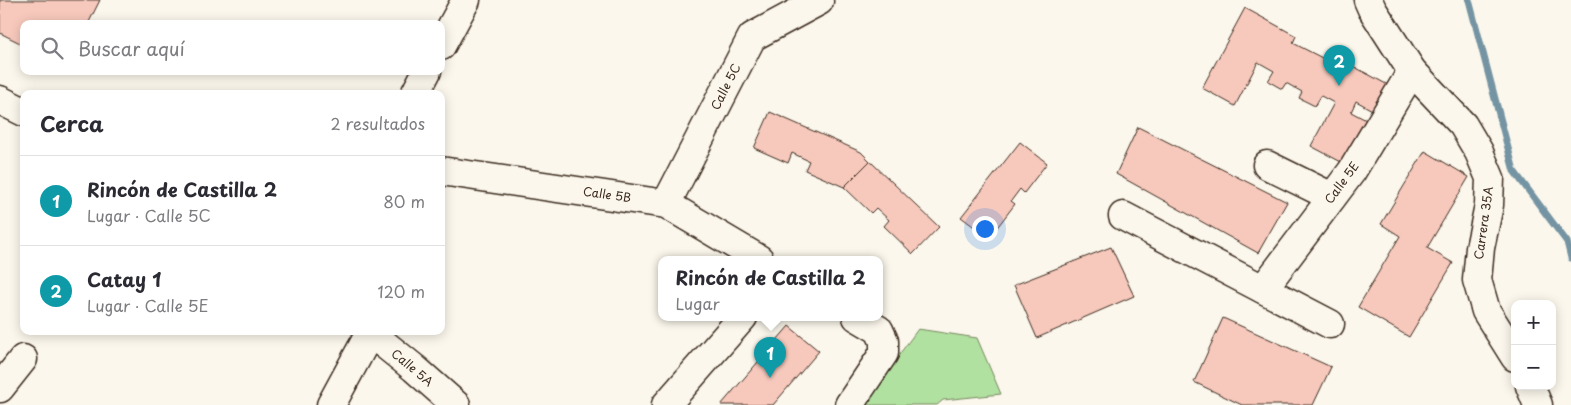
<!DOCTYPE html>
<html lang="es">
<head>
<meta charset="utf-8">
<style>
  body { margin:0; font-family:"Playpen Sans",sans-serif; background:#f2f2f3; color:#2b2b33 }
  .controls { position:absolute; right:15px; bottom:15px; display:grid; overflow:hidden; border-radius:10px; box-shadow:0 2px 12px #0003 }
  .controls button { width:45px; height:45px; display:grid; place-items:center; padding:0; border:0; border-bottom:1px solid #e1e1e2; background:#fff; color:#2b2b33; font:25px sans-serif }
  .you { position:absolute; left:984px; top:228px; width:18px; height:18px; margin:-12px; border:4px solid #fff; border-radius:50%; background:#1a73e8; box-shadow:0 0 0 8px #1a73e833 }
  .badge { display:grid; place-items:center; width:32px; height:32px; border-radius:50%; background:#ea580c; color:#fff; font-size:16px; font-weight:700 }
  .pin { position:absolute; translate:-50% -41px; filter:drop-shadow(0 1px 2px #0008) }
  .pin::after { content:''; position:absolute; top:26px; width:18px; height:15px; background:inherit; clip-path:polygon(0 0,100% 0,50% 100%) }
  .popup { position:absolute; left:658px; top:256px; width:225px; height:65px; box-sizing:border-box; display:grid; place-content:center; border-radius:10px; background:#fff; filter:drop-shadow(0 1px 4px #0005); font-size:16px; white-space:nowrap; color:#7c7c81 }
  .popup b { font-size:19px; color:#2b2b33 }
  .popup::after { content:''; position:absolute; left:50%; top:100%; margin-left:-10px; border:10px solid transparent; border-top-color:#fff }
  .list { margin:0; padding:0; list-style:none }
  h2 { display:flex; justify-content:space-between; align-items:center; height:65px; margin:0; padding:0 20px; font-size:21px }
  h2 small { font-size:16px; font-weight:400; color:#7c7c81 }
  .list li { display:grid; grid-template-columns:32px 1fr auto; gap:15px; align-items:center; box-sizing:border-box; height:90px; padding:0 20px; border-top:1px solid #e1e1e2 }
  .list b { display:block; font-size:19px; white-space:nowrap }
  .list p { margin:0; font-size:16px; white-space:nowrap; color:#7c7c81 }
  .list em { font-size:16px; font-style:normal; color:#7c7c81 }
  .icon { flex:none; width:28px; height:28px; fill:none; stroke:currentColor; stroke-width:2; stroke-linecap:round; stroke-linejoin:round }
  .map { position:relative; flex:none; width:1571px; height:405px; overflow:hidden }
  .search { position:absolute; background:#fff; box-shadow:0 2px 12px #0003; left:20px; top:20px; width:425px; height:55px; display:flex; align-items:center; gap:12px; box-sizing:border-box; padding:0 18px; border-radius:10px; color:#7c7c81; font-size:19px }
  .panel { position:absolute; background:#fff; box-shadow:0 2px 12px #0003; left:20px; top:90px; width:425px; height:245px; border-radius:10px }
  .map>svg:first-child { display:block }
  .green { fill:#b1e1a0; stroke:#76865f }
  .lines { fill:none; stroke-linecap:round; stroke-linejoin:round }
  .stream { stroke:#7494a3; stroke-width:7 }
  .building { fill:#f7c9bc; stroke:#3b2a1e }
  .minor-casing { stroke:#3b2a1e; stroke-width:31 }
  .minor { stroke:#fbf7ec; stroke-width:28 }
  .labels { text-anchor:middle; stroke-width:4; stroke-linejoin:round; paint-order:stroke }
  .street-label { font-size:12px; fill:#3b2a1e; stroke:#fbf7ec }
</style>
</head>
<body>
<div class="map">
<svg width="1571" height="405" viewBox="0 0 1571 405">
  <rect width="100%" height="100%" fill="#fbf7ec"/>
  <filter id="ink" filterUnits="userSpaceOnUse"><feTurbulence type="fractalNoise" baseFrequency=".02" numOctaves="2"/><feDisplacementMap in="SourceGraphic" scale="10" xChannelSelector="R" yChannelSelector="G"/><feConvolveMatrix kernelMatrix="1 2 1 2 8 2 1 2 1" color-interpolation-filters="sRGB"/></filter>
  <g filter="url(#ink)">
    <path class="green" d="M 918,329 L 977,338 L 1001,394 L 943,400 L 937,405 L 862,405 Z"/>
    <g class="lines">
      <path class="stream" d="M 1469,0 L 1514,171 L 1567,242 L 1571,258"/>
    </g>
    <g class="building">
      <path d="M 0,0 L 100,0 L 88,24 L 24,24 L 24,45 L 0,33 Z"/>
      <path d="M 1245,8 L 1296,36 L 1293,43 L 1332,63 L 1336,57 L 1388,85 L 1374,111 L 1356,101 L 1351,112 L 1368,121 L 1345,164 L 1311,146 L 1334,103 L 1321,96 L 1315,106 L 1299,98 L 1302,92 L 1286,83 L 1282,89 L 1268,81 L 1274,71 L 1258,62 L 1235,106 L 1202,88 Z"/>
      <path d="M 770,112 L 861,152 L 870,161 L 844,187 L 805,170 L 809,161 L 792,153 L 788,163 L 754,148 Z"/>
      <path d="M 1138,127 L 1287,202 L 1258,253 L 1116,174 Z"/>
      <path d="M 1020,142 L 1047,163 L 1024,193 L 1020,189 L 1011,201 L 1015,204 L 989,238 L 961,217 Z"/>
      <path d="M 1425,151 L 1469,177 L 1427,248 L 1453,263 L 1409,337 L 1358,307 L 1400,236 L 1381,224 Z"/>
      <path d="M 870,161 L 939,227 L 913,254 L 884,226 L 889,220 L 876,208 L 871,213 L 844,187 Z"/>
      <path d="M 1111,247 L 1134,296 L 1037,338 L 1014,285 Z"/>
      <path d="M 1223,318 L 1331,367 L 1313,405 L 1242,405 L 1194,382 Z"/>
      <path d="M 789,326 L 819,351 L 773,405 L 721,405 Z"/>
    </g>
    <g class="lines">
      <defs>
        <g id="minor">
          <path d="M 1368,0 L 1372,9 L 1412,71 L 1463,125 L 1479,152 L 1490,178 L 1489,205 L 1480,248 L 1477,280 L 1486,311 L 1515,357"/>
          <path d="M 441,46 L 466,0"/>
          <path d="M 415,94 L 427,71"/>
          <path d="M 0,100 L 24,112"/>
          <path d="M 1267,165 L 1332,197"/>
          <path d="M 441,171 L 666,204 L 759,259"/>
          <path d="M 666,204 L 752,37 L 819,1"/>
          <path d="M 1123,216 L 1330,324"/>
          <path d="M 1263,289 L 1352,171 L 1412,71"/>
          <path d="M 368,331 L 414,368 L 456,405"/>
          <path d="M 1530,386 L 1538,405"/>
          <path d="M 0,388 L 23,359"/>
          <path d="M 331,405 L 370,333"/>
          <path d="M 666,405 L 743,317"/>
          <path d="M 849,405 L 884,353 L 884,341 L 879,330 L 857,317"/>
        </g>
      </defs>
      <use href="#minor" class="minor-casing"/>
      <use href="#minor" class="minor"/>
    </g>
  </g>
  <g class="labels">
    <g class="street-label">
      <text transform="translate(726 87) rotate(-63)" y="4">Calle 5C</text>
      <text transform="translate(1342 183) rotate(-54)" y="4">Calle 5E</text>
      <text transform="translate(607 195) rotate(8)" y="4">Calle 5B</text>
      <text transform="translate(1484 223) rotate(-82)" y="4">Carrera 35A</text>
      <text transform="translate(412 368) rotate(40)" y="4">Calle 5A</text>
    </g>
  </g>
</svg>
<div class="controls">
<button>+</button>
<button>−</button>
</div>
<div class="you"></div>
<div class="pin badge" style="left:770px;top:378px;background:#0f9aa8">1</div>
<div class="popup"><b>Rincón de Castilla 2</b>Lugar</div>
<div class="pin badge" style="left:1339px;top:86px;background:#0f9aa8">2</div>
<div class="search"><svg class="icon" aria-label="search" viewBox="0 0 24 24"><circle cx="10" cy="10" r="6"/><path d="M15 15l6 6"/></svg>Buscar aquí</div>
<section class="panel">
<h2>Cerca<small>2 resultados</small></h2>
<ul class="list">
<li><span class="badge" style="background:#0f9aa8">1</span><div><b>Rincón de Castilla 2</b><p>Lugar · Calle 5C</p></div><em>80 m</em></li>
<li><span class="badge" style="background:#0f9aa8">2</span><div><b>Catay 1</b><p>Lugar · Calle 5E</p></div><em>120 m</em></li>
</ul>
</section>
</div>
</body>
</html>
